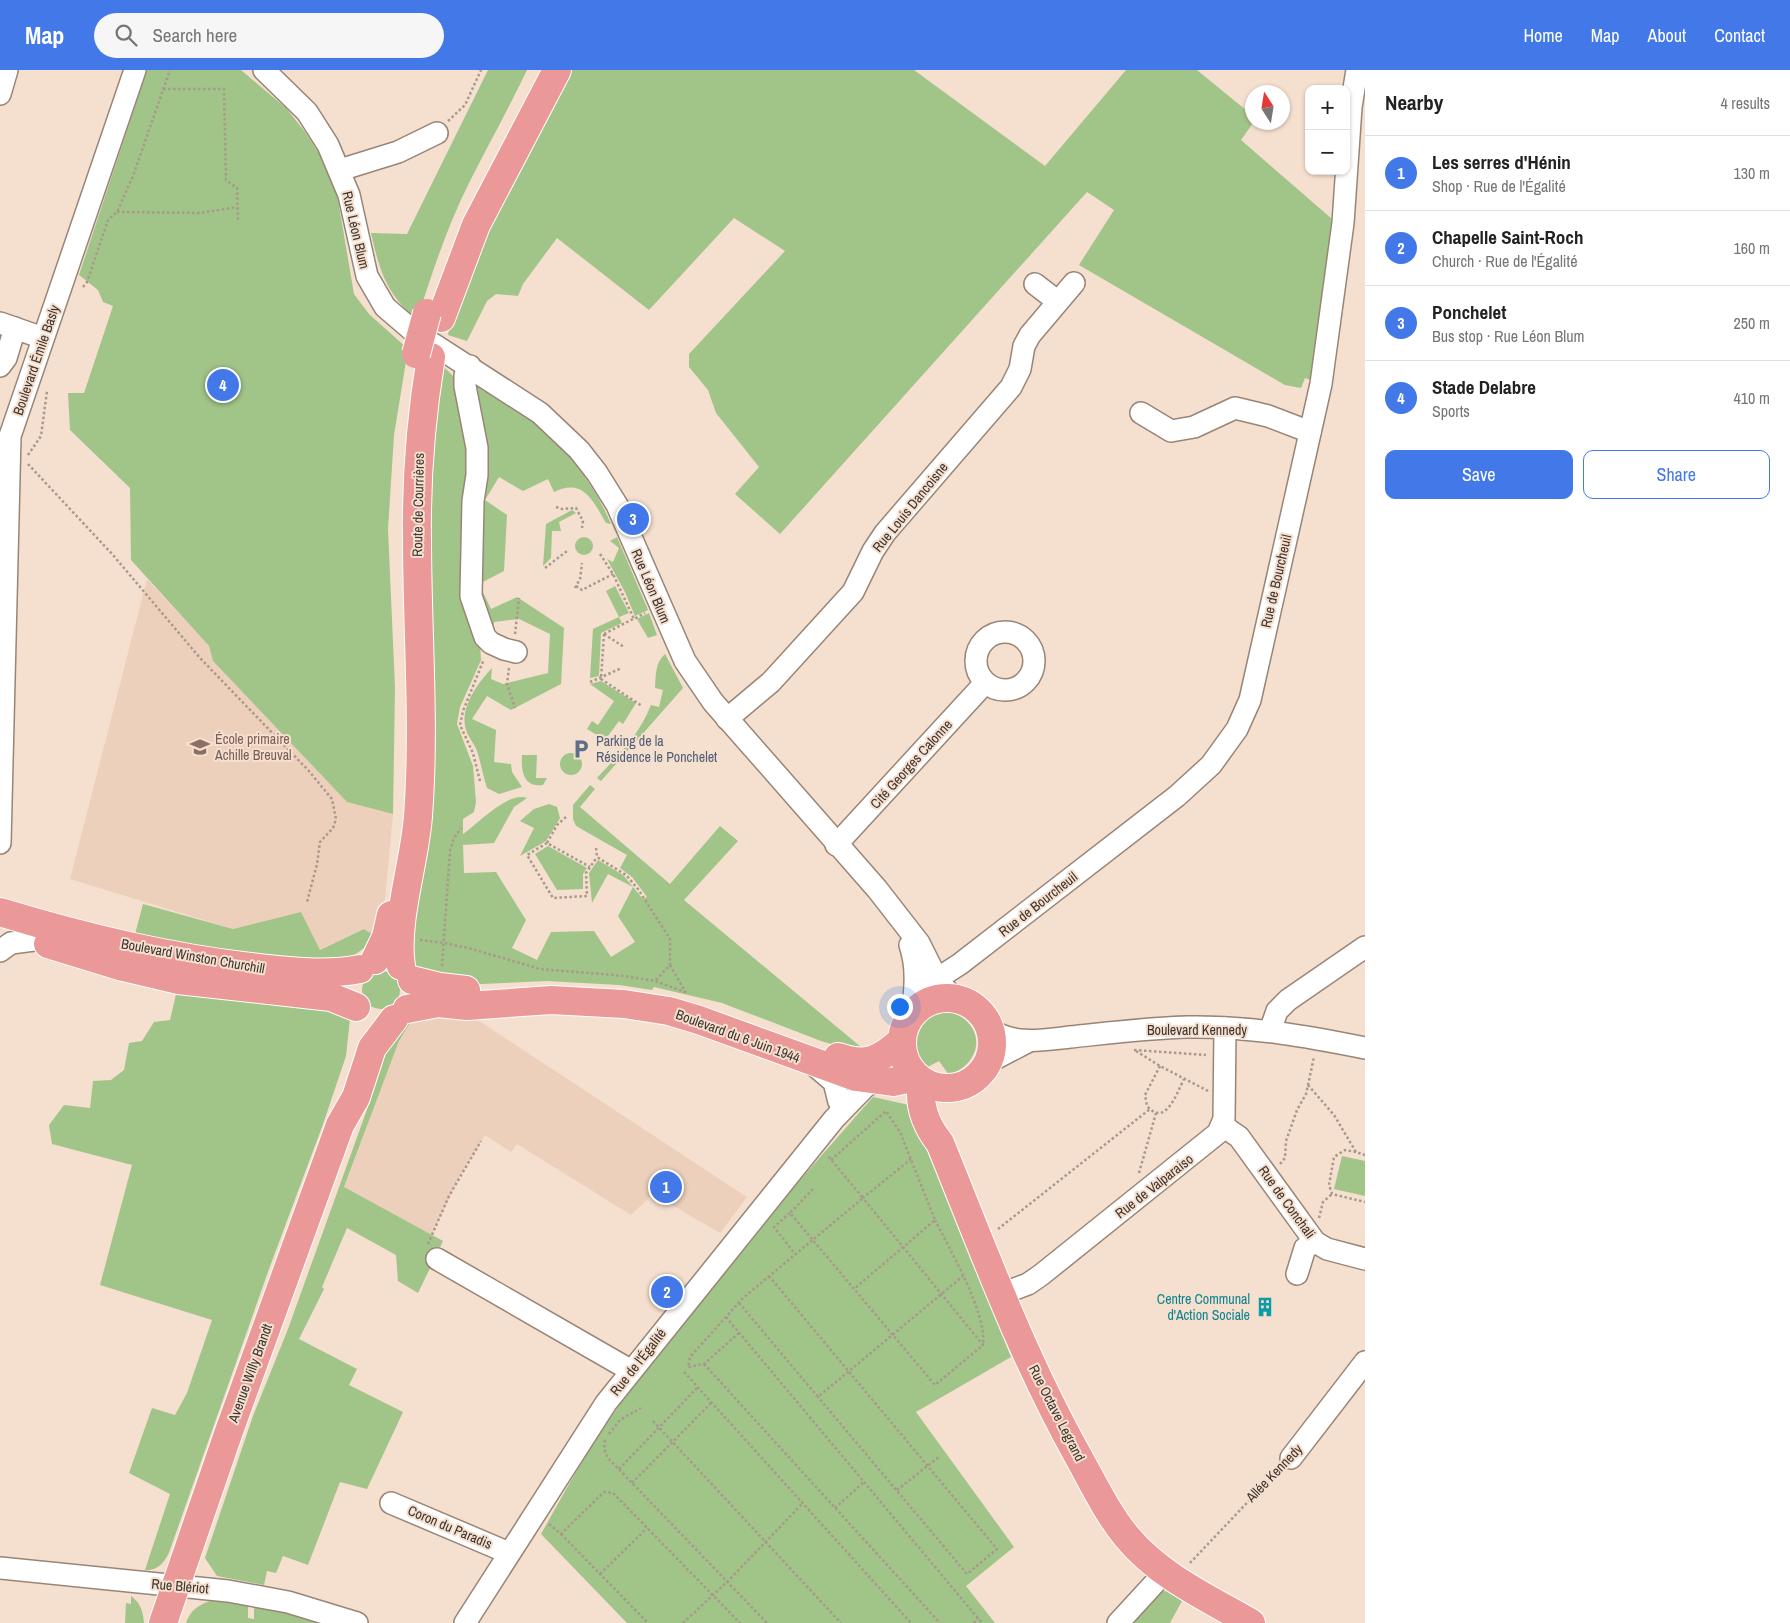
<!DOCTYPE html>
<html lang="en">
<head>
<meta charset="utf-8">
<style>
  body { margin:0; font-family:"Archivo Narrow",sans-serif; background:#f6f6f6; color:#222 }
  .controls { position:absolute; right:15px; top:15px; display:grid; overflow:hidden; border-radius:10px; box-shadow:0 1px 4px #0004 }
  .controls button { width:45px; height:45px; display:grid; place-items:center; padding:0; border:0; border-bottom:1px solid #e0e0e0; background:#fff; color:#222; font:25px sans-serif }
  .compass { position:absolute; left:1245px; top:15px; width:45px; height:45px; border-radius:50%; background:#fff; box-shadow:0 1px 4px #0004; rotate:348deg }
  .you { position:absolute; left:899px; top:936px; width:18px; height:18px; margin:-12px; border:4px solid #fff; border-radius:50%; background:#1a73e8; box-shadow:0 0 0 8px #1a73e833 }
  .badge { display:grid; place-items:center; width:32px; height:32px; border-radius:50%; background:#4278e8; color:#fff; font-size:16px; font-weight:700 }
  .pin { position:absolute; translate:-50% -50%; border:2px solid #fff; box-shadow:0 1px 5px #0006 }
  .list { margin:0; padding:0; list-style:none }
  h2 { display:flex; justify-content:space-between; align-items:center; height:65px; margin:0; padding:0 20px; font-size:21px }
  h2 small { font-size:16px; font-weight:400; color:#767676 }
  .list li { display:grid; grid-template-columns:32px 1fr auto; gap:15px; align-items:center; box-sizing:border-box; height:75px; padding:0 20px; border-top:1px solid #e0e0e0 }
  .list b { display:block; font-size:19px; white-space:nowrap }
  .list p { margin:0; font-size:16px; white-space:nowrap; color:#767676 }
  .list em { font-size:16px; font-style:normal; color:#767676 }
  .actions { display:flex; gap:10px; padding:15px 20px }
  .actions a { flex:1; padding:11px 0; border:1px solid #4278e8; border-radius:10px; text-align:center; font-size:18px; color:#4278e8 }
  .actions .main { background:#4278e8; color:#fff }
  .icon { flex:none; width:28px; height:28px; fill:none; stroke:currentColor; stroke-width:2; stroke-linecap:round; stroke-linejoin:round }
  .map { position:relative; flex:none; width:1365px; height:1553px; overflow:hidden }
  header { display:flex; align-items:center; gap:30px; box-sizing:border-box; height:70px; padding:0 25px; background:#4278e8; color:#fff }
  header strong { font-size:24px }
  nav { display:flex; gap:28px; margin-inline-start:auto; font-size:18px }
  .search { width:350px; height:45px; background:#f6f6f6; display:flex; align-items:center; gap:12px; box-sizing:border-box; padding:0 18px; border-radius:28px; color:#767676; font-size:19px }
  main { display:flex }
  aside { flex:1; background:#fff }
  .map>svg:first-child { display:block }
  .built { fill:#ecd0bc }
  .green { fill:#a1c489 }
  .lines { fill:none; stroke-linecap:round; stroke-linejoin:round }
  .minor-casing { stroke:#998576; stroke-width:24 }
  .major-casing { stroke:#fff; stroke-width:30 }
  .path { stroke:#a9988c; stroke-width:2.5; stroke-dasharray:2.5 2.5; stroke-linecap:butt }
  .minor { stroke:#fff; stroke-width:21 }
  .major { stroke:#ea9998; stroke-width:28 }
  .major-bridge-casing { stroke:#fff; stroke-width:30; stroke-linecap:butt }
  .major-bridge { stroke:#ea9998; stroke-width:28 }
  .labels { text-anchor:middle; stroke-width:4; stroke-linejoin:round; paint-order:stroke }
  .street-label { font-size:14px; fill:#3d342e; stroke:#f5dfcf }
  .education-label { font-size:14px; fill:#785e54; stroke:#f5dfcf; text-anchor:start }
  .service-label { font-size:14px; fill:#4e5e75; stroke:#f5dfcf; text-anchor:start }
  .culture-label { font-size:14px; fill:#0d838f; stroke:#f5dfcf; text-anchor:end }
</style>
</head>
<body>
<header>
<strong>Map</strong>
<div class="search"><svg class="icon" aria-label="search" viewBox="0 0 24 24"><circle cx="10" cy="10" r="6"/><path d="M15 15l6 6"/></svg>Search here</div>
<nav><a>Home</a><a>Map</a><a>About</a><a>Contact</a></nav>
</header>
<main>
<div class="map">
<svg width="1365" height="1553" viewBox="0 0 1365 1553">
  <rect width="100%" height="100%" fill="#f5dfcf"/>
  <g class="built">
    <path d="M 147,509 L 209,576 L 213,591 L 347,732 L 393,744 L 385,829 L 372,864 L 364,859 L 319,880 L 301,842 L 233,859 L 70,809 Z"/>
    <path d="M 424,945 L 470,945 L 747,1127 L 720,1163 L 653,1124 L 631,1145 L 517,1074 L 511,1082 L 485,1065 L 461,1104 L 431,1166 L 344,1118 L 399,971 L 410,953 Z"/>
  </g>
  <g class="green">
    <path d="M 147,0 L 241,0 L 286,38 L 305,62 L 328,97 L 338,130 L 354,224 L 369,244 L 408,279 L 394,365 L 388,459 L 395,618 L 393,744 L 347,732 L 213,591 L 209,576 L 131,490 L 130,418 L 70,360 L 68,323 L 84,323 L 113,236 L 103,232 L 98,220 L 79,205 Z"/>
    <path d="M 488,0 L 527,0 C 509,38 488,75 469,113 C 447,157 432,203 417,250 C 386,223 380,202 371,163 L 407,164 Z"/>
    <path d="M 568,0 L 914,0 L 1045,96 L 1126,0 L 1197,0 L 1252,45 L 1253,53 L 1241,70 L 1332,149 L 1316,312 L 1305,308 L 1301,318 L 1285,315 L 1079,195 L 1114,140 L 1087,122 L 780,464 L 735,424 L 759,397 L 716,343 L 708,320 L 689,297 L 689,284 L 785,181 L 734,148 L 649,240 L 557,168 L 523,214 L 518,226 L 496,224 L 487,231 L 467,271 L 448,265 C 469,170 523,85 568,0 Z"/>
    <path d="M 440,293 L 455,308 L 467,356 L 481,590 L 460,637 L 457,654 L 473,696 L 476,732 L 474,742 L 463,749 L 463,764 C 478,754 508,721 527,728 L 514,737 L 494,773 L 463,775 L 464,803 L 496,802 L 526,850 L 512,878 L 537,890 L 551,862 L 594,861 L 611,887 L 635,872 L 618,846 L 633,817 L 608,804 L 592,833 L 589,803 L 598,790 L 623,805 L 643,829 L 647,827 L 632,807 L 620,798 L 627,785 L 576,756 L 573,749 L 573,735 L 590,715 L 595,719 L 580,737 L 670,814 L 720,756 L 738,771 L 684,830 L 867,982 L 865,984 L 821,971 L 722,933 L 654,917 L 652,920 L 619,915 L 547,911 L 459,915 L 420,902 L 412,891 L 410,876 L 425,405 Z"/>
    <path d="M 472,308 C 493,322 517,335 536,351 C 567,378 595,416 611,454 L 606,453 C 594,433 584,407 554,422 L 548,409 L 523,421 L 499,407 L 485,430 L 507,445 L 504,501 L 479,514 L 491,539 L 517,527 L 564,558 L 561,614 L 511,640 L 487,626 L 472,649 L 496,660 L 494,692 L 511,694 L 512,702 L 522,717 L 499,724 L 487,718 C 483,706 481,693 477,681 C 474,673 468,667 466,660 C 459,638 478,613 492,598 L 491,609 L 503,614 L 548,603 L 550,564 L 519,549 L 494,552 L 493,569 L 476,524 Z"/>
    <path d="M 572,440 L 576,443 L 559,452 L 561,461 L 552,461 L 551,488 L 543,496 L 546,454 Z"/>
    <path d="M 617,467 L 648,540 L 635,546 L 625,522 L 607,489 L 613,492 L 619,478 L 610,471 Z"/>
    <circle cx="584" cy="476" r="9"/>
    <path d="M 615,516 L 629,543 L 619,547 L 622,553 L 601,563 L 599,606 L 590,608 L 593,559 L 619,547 L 606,521 Z"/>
    <path d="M 649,543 L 657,565 L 648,568 L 637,549 Z"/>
    <path d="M 665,584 L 683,618 L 601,711 L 597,708 C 620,683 638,667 651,635 L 659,637 L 663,620 L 655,618 C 656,604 655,593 665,584 Z"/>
    <path d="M 601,611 L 636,633 L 623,654 L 619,651 L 605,670 L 587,659 L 592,651 L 598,655 L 614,631 L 590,614 Z"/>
    <circle cx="571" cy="694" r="11"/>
    <path d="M 522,685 L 537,685 L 536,708 L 547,708 L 543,715 C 523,718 521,700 522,685 Z"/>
    <path d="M 549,734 L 557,737 L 560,748 L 546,771 L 520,786 L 534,758 L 520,751 L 534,739 Z"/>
    <path d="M 548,776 L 587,798 L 583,804 L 583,819 L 557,820 L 535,784 Z"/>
    <path d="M 143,834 L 233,859 L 301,842 L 320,880 L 364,859 L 372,864 L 364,878 L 352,887 L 290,893 L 134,868 Z"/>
    <circle cx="381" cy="920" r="19"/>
    <path d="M 177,920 L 320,931 L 350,949 L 346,986 L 322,1057 L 269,1199 L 171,1477 C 167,1489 160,1501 145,1500 L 170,1424 L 129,1403 L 152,1338 L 175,1345 L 187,1323 L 212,1250 L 100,1215 L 132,1095 L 52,1074 L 49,1055 L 64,1035 L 90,1038 L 93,1011 L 111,1010 L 124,1000 L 129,973 L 142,971 L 154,952 L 170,950 Z"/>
    <path d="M 948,941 C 986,952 985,992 949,1005 L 939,991 L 924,999 C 906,972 912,944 948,941 Z"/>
    <path d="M 410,953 L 399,971 L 344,1117 L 443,1171 L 418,1223 L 398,1211 L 396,1185 L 347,1158 L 322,1217 L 324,1219 L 299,1269 L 357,1299 L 349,1315 L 403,1342 L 367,1419 L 340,1412 L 308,1495 L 283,1486 L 276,1503 L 267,1501 L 264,1515 L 217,1506 L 205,1488 L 253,1346 L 288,1259 L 369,1034 L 390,970 L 398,959 Z"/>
    <path d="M 873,1027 L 909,1035 L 1011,1287 L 916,1342 L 1014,1477 L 966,1516 L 995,1553 L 627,1553 L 541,1464 C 557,1436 573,1406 590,1379 C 671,1252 774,1140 873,1027 Z"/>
    <path d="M 1342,1086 L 1365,1091 L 1365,1126 L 1334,1119 Z"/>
    <path d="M 1166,1521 L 1182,1531 L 1170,1553 L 1130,1553 L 1160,1522 Z"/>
    <path d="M 131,1526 C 141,1533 143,1542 144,1553 L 125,1553 L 126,1533 L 131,1534 Z"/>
    <path d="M 210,1531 L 248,1535 L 248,1548 L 254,1549 L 254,1536 L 284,1540 L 326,1553 L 186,1553 C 190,1541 198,1535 210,1531 Z"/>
  </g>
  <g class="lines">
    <defs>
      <g id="minor">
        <path d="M 264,0 L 307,42 L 328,75 L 349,125 L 367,206 L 385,237 L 413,261 L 540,343 L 579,380 L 597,403 L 617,435 L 685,591 L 713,632 L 877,819 L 919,873 L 937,909 L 954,929"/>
        <path d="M 0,24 L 7,0"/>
        <path d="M 340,100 L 398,82 L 437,63"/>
        <path d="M 1035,214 L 1057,231"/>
        <path d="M 0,253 L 43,268"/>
        <path d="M 0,296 L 6,288 L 15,258"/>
        <path d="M 470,296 L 465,305 L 465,316 L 477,378 L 477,405 L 473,431 L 471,526 L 485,567 L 491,573 L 504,579 L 516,582"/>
        <path d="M 1141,343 L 1171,361 L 1194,357 L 1235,338 L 1268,346 L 1310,362"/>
        <circle cx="1005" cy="591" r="29"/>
        <path d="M 727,649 L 771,612 L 853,522 L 873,481 L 885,463 L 1011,317 L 1020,299 L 1024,276 L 1030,265 L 1074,213"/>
        <path d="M 0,773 L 10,366 L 135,0"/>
        <path d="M 836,775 L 985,613"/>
        <path d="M 910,875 C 918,899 915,921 912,945"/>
        <path d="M 0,881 L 11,873 L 34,870"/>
        <path d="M 915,923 L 960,894 L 1177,726 L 1211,695 L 1237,659 L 1250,630 L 1321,314 L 1343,153 L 1351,37 L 1357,0"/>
        <path d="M 990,959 C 1014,976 1043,970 1070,967 C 1109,963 1149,958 1188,957 C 1248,956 1306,966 1365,978"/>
        <path d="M 1270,961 L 1277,941 L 1288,930 L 1365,877"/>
        <path d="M 987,993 L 1029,971"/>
        <path d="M 814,995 L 834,1012 L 839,1032"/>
        <path d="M 1223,1056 L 1239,1067 L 1315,1172 L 1327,1179 L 1365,1189"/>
        <path d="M 437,1189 L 630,1300"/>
        <path d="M 1297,1204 L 1305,1178 L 1315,1172"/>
        <path d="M 1001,1224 L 1028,1214 L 1041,1205 L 1218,1063 L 1224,1049 L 1225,958"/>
        <path d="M 1291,1388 L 1365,1292"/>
        <path d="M 391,1433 L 509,1483"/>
        <path d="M 0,1498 L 228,1521 L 288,1532 L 357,1553"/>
        <path d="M 465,1553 L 606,1333 L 834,1049 L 867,1015 L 882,1011"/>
        <path d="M 1118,1553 L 1164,1503"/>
      </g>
      <g id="major">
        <path d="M 441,248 L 476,155 L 557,0"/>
        <path d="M 0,842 C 82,867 165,887 250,897 C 286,901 324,906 360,899"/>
        <path d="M 48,874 L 123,897 L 178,910 L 331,927 L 356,937"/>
        <path d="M 375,890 L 386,867 L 391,845"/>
        <path d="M 401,896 C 394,852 415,791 418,746 C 425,653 417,561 417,469 C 416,408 421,347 431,287"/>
        <path d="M 412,910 L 440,917 L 466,920"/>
        <circle cx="947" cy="973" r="45"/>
        <path d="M 407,939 L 438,933 L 467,936 L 551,930 L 624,934 L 669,941 L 699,950 L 856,1007 L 893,1012 L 917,1007"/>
        <path d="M 838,987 C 866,997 880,990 901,971"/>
        <path d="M 922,1011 C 918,1035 925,1054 940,1073 C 983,1179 1022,1286 1078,1386 C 1093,1413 1107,1443 1127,1467 C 1159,1506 1208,1528 1251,1553"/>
        <path d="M 163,1553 L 228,1364 L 340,1055 L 356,1027 L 372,978 L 394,949"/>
      </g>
    </defs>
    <use href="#minor" class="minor-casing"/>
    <use href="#major" class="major-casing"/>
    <g class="path">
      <path d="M 163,19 L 224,19 L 226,110 L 237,118 L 238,151"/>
      <path d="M 448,51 L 465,35 L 481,0"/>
      <path d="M 117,142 L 200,143 L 237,137"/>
      <path d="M 83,217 L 87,212 L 108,150 L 117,142 L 133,106 L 170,0"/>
      <path d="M 28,385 L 41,366 L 47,321"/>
      <path d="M 28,394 L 113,485 L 200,588 L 308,700 L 332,729 L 336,749 L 333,758 L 320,772 L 317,794 L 307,832"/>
      <path d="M 556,437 L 562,439 L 576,438 L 583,451 L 582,458"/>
      <path d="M 600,484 L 613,504 L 634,549 L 645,543"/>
      <path d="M 545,498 L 567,481"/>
      <path d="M 576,516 L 582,520 L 613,504"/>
      <path d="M 575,518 L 580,509 L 582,493"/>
      <path d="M 515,564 L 519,528"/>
      <path d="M 604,564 L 601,609 L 642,636"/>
      <path d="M 604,564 L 633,549"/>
      <path d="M 604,564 L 624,577"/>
      <path d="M 509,598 L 507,614 L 515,638"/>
      <path d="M 590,612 L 622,598"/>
      <path d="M 480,711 L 473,683 L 460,655 L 463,641 L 484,589"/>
      <path d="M 566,747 L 557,755 L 547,773 L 590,797"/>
      <path d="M 547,773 L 527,785 L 553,828 L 587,826 L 586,803 L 597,787"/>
      <path d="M 596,778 L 597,787 L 626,805 L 638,819 L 670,869 L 670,895 L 655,911"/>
      <path d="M 420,870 L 445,873 L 472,879 L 540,899 L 625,906 L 655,911 L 685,922"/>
      <path d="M 670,895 L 686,923"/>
      <path d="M 442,896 L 450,781 L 454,768 L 461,758"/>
      <path d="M 1134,980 L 1206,985"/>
      <path d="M 1136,981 L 1160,996 L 1208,1021"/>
      <path d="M 1160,996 L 1145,1025 L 1147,1036 C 1166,1058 1177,1022 1184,1009"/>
      <path d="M 1308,1015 L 1334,1045 L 1356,1082 L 1365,1085"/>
      <path d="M 1356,1082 L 1345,1080 L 1334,1087 L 1329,1115 L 1332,1124 L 1365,1132"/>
      <path d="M 831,1090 L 886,1041 L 900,1062 L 935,1150 L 854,1219"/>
      <path d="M 1280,1094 L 1285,1088 L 1286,1071 L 1297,1040 L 1306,1024 L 1314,987"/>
      <path d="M 1139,1103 L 1156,1043"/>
      <path d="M 813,1119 L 790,1143 L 935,1315 L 983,1275 L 863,1128 L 911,1089"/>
      <path d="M 790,1143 L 774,1157 L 795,1184"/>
      <path d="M 1319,1148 L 1323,1132 L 1332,1124"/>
      <path d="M 935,1150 C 950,1180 987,1243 983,1275"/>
      <path d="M 998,1159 L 1150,1039"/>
      <path d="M 428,1174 L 449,1126 L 481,1071"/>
      <path d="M 769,1206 L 997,1479 L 967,1504 L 818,1327"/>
      <path d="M 739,1233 L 818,1327 L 963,1206"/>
      <path d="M 726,1247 L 982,1553"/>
      <path d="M 739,1263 L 704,1294 L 688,1297 L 690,1287 L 743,1228 L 863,1128 L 828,1086"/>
      <path d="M 704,1294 L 940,1553"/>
      <path d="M 684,1302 L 911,1553"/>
      <path d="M 653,1351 L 841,1553"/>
      <path d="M 609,1364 L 620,1350 L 641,1338"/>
      <path d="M 605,1370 L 604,1379 L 608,1388 L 767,1553"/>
      <path d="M 619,1399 L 698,1317"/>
      <path d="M 632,1413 L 712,1332"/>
      <path d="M 897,1420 L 940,1386"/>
      <path d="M 835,1438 L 864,1412"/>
      <path d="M 549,1454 L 561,1464 L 604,1422 L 613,1423 L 740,1553"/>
      <path d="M 561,1464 L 648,1553"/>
      <path d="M 1190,1493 L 1279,1399"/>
      <path d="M 600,1504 L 647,1458"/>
      <path d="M 683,1553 L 728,1511 L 803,1433"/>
      <path d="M 974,1553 L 978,1548"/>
    </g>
    <use href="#minor" class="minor"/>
    <use href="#major" class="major"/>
    <defs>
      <path id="major-bridge" d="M 416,284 L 427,243"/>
    </defs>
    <use href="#major-bridge" class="major-bridge-casing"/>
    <use href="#major-bridge" class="major-bridge"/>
  </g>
  <defs>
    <symbol id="school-bare" viewBox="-9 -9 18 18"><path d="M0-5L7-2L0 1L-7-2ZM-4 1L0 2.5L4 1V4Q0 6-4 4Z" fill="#8d6e63" stroke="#f5dfcf" stroke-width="2.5" paint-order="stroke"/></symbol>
    <symbol id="parking-bare" viewBox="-9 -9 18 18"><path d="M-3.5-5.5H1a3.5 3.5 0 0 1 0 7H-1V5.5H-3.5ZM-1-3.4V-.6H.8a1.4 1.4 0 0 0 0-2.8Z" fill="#5c6f8a" stroke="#f5dfcf" stroke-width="2.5" paint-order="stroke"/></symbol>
    <symbol id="building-bare" viewBox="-9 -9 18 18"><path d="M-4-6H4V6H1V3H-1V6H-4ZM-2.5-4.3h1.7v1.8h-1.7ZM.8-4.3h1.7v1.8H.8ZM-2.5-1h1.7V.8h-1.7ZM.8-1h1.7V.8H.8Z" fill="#0f9aa8" stroke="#f5dfcf" stroke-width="2.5" paint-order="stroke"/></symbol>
  </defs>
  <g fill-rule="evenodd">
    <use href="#school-bare" x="186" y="663" width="28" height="28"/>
    <use href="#parking-bare" x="567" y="665" width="28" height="28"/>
    <use href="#building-bare" x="1251" y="1223" width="28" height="28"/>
  </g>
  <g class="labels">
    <g class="street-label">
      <text transform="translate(356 160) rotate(77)" y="5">Rue Léon Blum</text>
      <text transform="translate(36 290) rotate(-71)" y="5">Boulevard Émile Basly</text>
      <text transform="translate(418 435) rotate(-89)" y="5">Route de Courrières</text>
      <text transform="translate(910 437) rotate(-51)" y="5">Rue Louis Dancoisne</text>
      <text transform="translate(1276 511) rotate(-77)" y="5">Rue de Bourcheuil</text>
      <text transform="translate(651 516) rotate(67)" y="5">Rue Léon Blum</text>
      <text transform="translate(911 694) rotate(-48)" y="5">Cité Georges Calonne</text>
      <text transform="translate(1038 834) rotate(-38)" y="5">Rue de Bourcheuil</text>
      <text transform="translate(193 886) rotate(10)" y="5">Boulevard Winston Churchill</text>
      <text x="1197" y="965">Boulevard Kennedy</text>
      <text transform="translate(738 966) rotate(20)" y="5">Boulevard du 6 Juin 1944</text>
      <text transform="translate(1154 1116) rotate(-38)" y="5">Rue de Valparaiso</text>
      <text transform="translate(1287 1132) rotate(54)" y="5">Rue de Conchali</text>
      <text transform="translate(638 1292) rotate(-52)" y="5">Rue de l'Égalité</text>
      <text transform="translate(250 1303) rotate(-70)" y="5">Avenue Willy Brandt</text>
      <text transform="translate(1057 1343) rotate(63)" y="5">Rue Octave Legrand</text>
      <text transform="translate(1274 1403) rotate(-46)" y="5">Allée Kennedy</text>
      <text transform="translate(450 1457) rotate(23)" y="5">Coron du Paradis</text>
      <text transform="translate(180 1516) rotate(5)" y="5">Rue Blériot</text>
    </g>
    <g class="education-label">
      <text x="215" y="674">École primaire<tspan x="215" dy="16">Achille Breuval</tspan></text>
    </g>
    <g class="service-label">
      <text x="596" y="676">Parking de la<tspan x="596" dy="16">Résidence le Ponchelet</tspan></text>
    </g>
    <g class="culture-label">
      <text x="1250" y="1234">Centre Communal<tspan x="1250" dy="16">d'Action Sociale</tspan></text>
    </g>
  </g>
</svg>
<div class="controls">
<button>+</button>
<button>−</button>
</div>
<svg class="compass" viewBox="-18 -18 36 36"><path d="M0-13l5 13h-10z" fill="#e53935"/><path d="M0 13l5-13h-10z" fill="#767676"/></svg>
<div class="you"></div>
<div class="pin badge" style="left:666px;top:1117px">1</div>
<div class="pin badge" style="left:667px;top:1222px">2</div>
<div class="pin badge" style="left:633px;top:449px">3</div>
<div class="pin badge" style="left:223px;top:315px">4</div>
</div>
<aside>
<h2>Nearby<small>4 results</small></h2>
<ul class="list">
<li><span class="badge">1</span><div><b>Les serres d'Hénin</b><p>Shop · Rue de l'Égalité</p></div><em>130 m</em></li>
<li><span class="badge">2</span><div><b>Chapelle Saint-Roch</b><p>Church · Rue de l'Égalité</p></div><em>160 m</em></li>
<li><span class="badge">3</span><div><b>Ponchelet</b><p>Bus stop · Rue Léon Blum</p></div><em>250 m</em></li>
<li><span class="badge">4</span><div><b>Stade Delabre</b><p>Sports</p></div><em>410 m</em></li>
</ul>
<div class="actions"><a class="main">Save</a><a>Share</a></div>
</aside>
</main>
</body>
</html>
